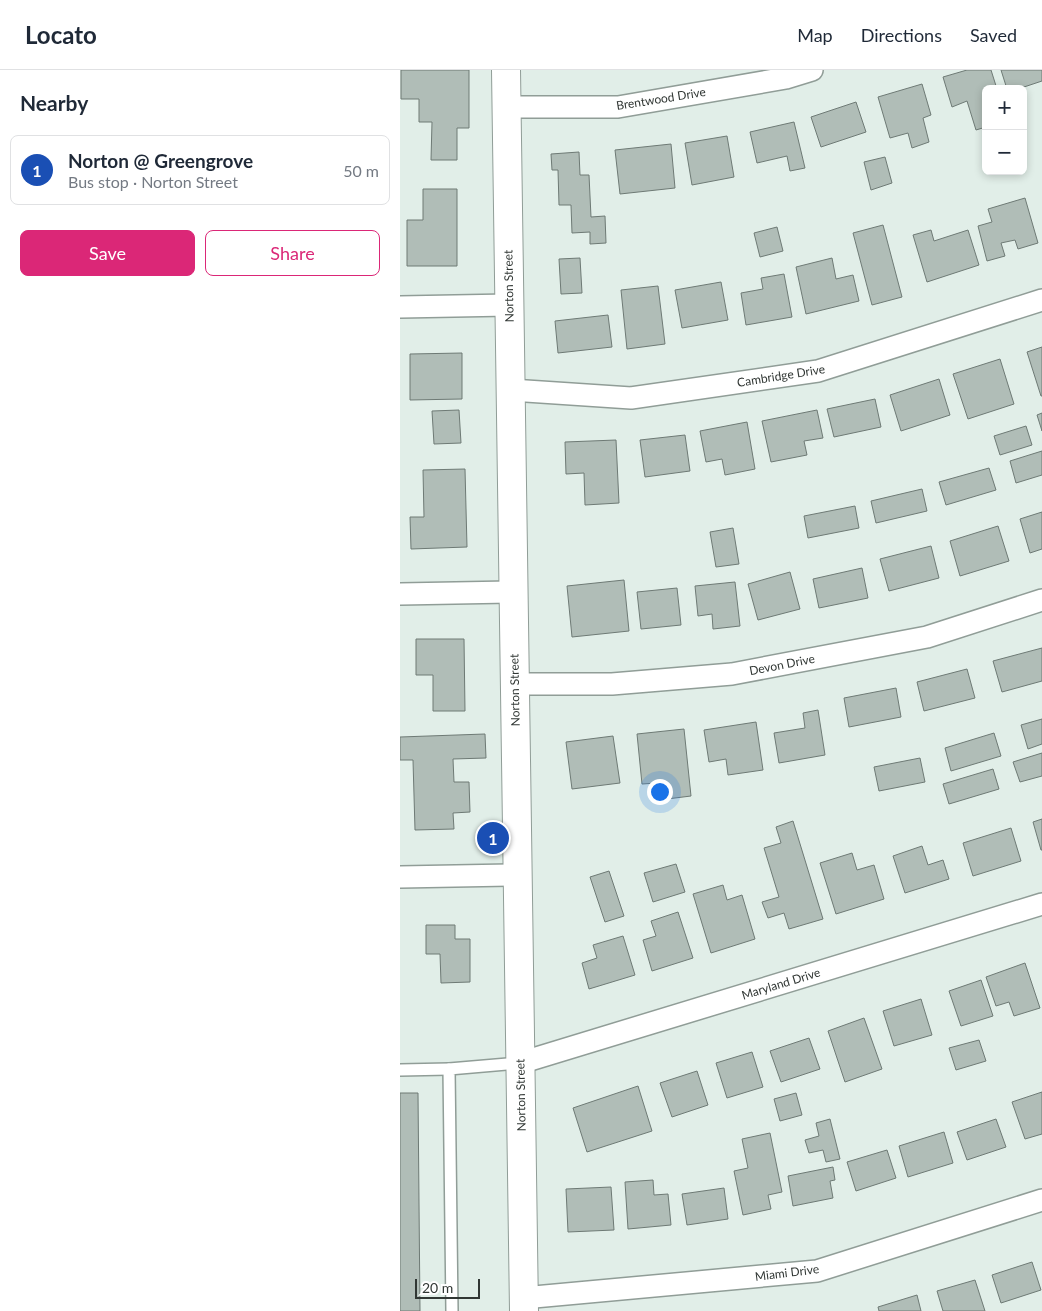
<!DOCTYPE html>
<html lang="en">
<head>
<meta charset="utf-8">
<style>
  body { margin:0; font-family:Lato,sans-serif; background:#f6f6f7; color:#1f2937 }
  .controls { position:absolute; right:15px; top:15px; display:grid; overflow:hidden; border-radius:8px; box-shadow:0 2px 8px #0003 }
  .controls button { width:45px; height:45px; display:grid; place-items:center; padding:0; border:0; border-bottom:1px solid #e0e1e3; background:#fff; color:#1f2937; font:25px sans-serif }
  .scale { position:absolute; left:15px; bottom:12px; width:65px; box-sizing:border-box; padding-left:5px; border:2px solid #313734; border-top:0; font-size:14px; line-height:18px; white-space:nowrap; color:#313734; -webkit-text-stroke:4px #fff; paint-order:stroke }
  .you { position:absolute; left:259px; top:721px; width:18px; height:18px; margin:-12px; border:4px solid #fff; border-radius:50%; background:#1a73e8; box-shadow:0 0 0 8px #1a73e833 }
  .badge { display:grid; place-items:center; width:32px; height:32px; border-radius:50%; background:#db2777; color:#fff; font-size:16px; font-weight:700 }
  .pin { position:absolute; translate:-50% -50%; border:2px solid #fff; box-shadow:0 1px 5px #0006 }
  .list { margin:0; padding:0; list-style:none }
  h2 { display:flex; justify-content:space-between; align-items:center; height:65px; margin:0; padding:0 20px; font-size:21px }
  h2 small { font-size:16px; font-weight:400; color:#747a83 }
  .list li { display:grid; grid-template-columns:32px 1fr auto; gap:15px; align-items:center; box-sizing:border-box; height:70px; margin:0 10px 10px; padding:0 10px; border:1px solid #e0e1e3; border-radius:8px }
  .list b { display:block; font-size:19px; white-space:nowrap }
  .list p { margin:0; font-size:16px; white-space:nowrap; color:#747a83 }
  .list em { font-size:16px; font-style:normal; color:#747a83 }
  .actions { display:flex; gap:10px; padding:15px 20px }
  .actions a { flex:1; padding:11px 0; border:1px solid #db2777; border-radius:8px; text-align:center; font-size:18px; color:#db2777 }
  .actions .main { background:#db2777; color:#fff }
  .map { position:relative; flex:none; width:642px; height:1241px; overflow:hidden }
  header { display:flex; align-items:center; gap:30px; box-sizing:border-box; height:70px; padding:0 25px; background:#fff; border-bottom:1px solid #e0e1e3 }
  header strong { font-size:24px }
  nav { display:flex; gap:28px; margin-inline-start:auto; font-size:18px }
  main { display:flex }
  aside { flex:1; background:#fff }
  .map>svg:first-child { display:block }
  .building { fill:#b0bdb7; stroke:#6e7a75 }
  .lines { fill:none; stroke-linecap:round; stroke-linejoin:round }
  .service-casing { stroke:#909d97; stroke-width:14 }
  .minor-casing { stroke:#909d97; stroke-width:24 }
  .tertiary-casing { stroke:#909d97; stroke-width:30 }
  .service { stroke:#fff; stroke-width:11 }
  .minor { stroke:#fff; stroke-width:21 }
  .tertiary { stroke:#fff; stroke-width:28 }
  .labels { text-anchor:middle; stroke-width:4; stroke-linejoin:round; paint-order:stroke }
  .street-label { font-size:12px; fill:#313734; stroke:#fff }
</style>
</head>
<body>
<header>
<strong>Locato</strong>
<nav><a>Map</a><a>Directions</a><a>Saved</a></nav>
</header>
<main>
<aside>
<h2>Nearby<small></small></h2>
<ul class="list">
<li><span class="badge" style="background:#1a4fb4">1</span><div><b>Norton @ Greengrove</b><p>Bus stop · Norton Street</p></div><em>50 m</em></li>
</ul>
<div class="actions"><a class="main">Save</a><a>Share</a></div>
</aside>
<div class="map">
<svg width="642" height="1241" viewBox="0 0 642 1241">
  <rect width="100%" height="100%" fill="#e1eee8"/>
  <g class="building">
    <path d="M 1,0 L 69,0 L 69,58 L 57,58 L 57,90 L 31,90 L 32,52 L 19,52 L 19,29 L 1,29 Z"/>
    <path d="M 567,0 L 591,0 L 597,19 L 586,19 L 586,57 L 576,60 L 567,31 L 552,37 L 543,7 Z"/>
    <path d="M 601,0 L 642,0 L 642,11 L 618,19 L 607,19 Z"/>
    <path d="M 522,14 L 531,45 L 523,48 L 529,72 L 512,78 L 508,63 L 490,68 L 478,27 Z"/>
    <path d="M 456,32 L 466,62 L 421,77 L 411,47 Z"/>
    <path d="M 394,52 L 405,98 L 390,101 L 387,86 L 357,93 L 350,62 Z"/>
    <path d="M 327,66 L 334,107 L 292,115 L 285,73 Z"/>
    <path d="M 271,74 L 275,118 L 220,124 L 215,80 Z"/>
    <path d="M 179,82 L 180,105 L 189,105 L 191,147 L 205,146 L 206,173 L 190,174 L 190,162 L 172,163 L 171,135 L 159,135 L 158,100 L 152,100 L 151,84 Z"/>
    <path d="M 485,87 L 492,113 L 471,120 L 464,92 Z"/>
    <path d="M 23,119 L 57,119 L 57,196 L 7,196 L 7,150 L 23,150 Z"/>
    <path d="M 625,128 L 638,173 L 618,179 L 615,170 L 601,173 L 605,186 L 587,191 L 578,156 L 592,152 L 588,139 Z"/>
    <path d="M 483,155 L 502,227 L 472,235 L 453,163 Z"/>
    <path d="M 377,157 L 383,181 L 360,187 L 354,163 Z"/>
    <path d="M 531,160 L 534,171 L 568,160 L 579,195 L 527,212 L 513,165 Z"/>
    <path d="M 180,188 L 182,223 L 161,224 L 159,189 Z"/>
    <path d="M 432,188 L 436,209 L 453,205 L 459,231 L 406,244 L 396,197 Z"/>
    <path d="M 384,204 L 392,247 L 346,255 L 341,223 L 363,219 L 361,208 Z"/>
    <path d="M 321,212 L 328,250 L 282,258 L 275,220 Z"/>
    <path d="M 258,216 L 265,274 L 227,279 L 221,220 Z"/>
    <path d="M 208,245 L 212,277 L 158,283 L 155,251 Z"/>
    <path d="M 642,277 L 642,326 L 641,326 L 627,282 Z"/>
    <path d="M 62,283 L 62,329 L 10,330 L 10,284 Z"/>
    <path d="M 600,289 L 614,334 L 568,349 L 553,304 Z"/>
    <path d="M 539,309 L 550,345 L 501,361 L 490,325 Z"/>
    <path d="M 475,329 L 481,357 L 434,367 L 427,339 Z"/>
    <path d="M 59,340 L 61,373 L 34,374 L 32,341 Z"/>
    <path d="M 417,340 L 423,368 L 404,371 L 407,385 L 371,392 L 362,351 Z"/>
    <path d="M 642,343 L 642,361 L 637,345 Z"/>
    <path d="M 347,352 L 355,399 L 325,405 L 322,389 L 306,392 L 300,361 Z"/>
    <path d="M 626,356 L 632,375 L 600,385 L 594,366 Z"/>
    <path d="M 285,365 L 290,401 L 245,407 L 240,370 Z"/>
    <path d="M 216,370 L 219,433 L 185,435 L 184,403 L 166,404 L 165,372 Z"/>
    <path d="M 642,381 L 642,405 L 616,413 L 610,391 Z"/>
    <path d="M 589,398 L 596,420 L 546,435 L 539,412 Z"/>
    <path d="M 65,399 L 67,477 L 11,479 L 10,447 L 24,447 L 23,400 Z"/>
    <path d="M 522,419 L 527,441 L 476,453 L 471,431 Z"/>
    <path d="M 455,436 L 459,458 L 408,468 L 404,446 Z"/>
    <path d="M 642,442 L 642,479 L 630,483 L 620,449 Z"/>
    <path d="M 598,456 L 609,491 L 560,506 L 550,471 Z"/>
    <path d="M 333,458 L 339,494 L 316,497 L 310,462 Z"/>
    <path d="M 531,476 L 539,508 L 489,521 L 480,489 Z"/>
    <path d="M 462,498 L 468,528 L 419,538 L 413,509 Z"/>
    <path d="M 390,502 L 400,539 L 358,550 L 348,514 Z"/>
    <path d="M 224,510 L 229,561 L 172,567 L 167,516 Z"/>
    <path d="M 335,512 L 340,556 L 313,559 L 312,544 L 298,546 L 295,516 Z"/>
    <path d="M 277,518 L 281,555 L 241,559 L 237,522 Z"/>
    <path d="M 16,569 L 64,569 L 65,641 L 33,641 L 33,605 L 16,605 Z"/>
    <path d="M 642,578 L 642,611 L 602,622 L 593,591 Z"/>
    <path d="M 567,599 L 575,628 L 524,641 L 517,612 Z"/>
    <path d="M 496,618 L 501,647 L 449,657 L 444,628 Z"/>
    <path d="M 418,640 L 425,685 L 379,693 L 374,663 L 405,658 L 403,643 Z"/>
    <path d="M 642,649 L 642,674 L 628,679 L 621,655 Z"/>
    <path d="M 356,652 L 363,700 L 328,705 L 326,689 L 309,692 L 304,660 Z"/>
    <path d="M 284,659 L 291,726 L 259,730 L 257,713 L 242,714 L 237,664 Z"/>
    <path d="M 594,663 L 601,686 L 551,701 L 545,678 Z"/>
    <path d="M 85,664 L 86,688 L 53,689 L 54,712 L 69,712 L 70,742 L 53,743 L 54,759 L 15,760 L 13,690 L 0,690 L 0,667 Z"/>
    <path d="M 213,666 L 220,713 L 172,719 L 166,672 Z"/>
    <path d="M 642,683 L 642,706 L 620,712 L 613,692 Z"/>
    <path d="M 520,688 L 525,712 L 479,721 L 474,697 Z"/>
    <path d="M 593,699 L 599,719 L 549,734 L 543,714 Z"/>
    <path d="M 642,749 L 642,780 L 641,780 L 633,752 Z"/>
    <path d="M 393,751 L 423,849 L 389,859 L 384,843 L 368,848 L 362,832 L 379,827 L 364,778 L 381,773 L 376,757 Z"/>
    <path d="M 611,758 L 621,791 L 573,806 L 563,773 Z"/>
    <path d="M 522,776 L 528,795 L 543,790 L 549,809 L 505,823 L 493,786 Z"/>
    <path d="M 452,783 L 457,800 L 474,795 L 484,829 L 436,844 L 420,793 Z"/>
    <path d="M 276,794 L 285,822 L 253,832 L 244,803 Z"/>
    <path d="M 209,801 L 224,846 L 205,852 L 190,807 Z"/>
    <path d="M 323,815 L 327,830 L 342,825 L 355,869 L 311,883 L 293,824 Z"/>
    <path d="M 278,842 L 293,888 L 252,901 L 243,870 L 256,866 L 251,851 Z"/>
    <path d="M 26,855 L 55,855 L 55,869 L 70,869 L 70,912 L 41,913 L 40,884 L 26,884 Z"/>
    <path d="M 223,866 L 235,905 L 189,919 L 182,893 L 197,888 L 193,875 Z"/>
    <path d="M 625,893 L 640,938 L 614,946 L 609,932 L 596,936 L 586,907 Z"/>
    <path d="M 581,910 L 593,946 L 561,956 L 549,921 Z"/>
    <path d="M 521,929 L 532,965 L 494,976 L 483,941 Z"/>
    <path d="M 464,948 L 482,999 L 445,1012 L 428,961 Z"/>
    <path d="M 409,968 L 420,999 L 381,1012 L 370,981 Z"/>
    <path d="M 579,970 L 586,991 L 556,1000 L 549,978 Z"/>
    <path d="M 352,982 L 363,1017 L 327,1028 L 316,993 Z"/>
    <path d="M 297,1001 L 308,1035 L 272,1047 L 260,1013 Z"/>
    <path d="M 238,1016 L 252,1061 L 187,1082 L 173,1038 Z"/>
    <path d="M 642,1022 L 642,1064 L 625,1069 L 612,1032 Z"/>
    <path d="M 0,1023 L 18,1023 L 20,1241 L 0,1241 Z"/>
    <path d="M 396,1023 L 402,1045 L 380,1051 L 374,1029 Z"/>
    <path d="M 430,1049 L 440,1089 L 426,1092 L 423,1080 L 409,1083 L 405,1070 L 419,1066 L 416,1053 Z"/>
    <path d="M 596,1049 L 606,1077 L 567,1090 L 557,1062 Z"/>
    <path d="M 544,1062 L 553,1093 L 508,1107 L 499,1076 Z"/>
    <path d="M 370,1063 L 382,1122 L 368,1125 L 371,1139 L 343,1145 L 334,1101 L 348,1098 L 342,1069 Z"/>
    <path d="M 487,1080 L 496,1108 L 456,1121 L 447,1092 Z"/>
    <path d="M 433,1097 L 435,1110 L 430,1111 L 433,1128 L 393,1136 L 388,1106 Z"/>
    <path d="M 253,1110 L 254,1125 L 268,1124 L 271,1155 L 228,1159 L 225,1112 Z"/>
    <path d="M 211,1117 L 214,1160 L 168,1162 L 166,1119 Z"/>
    <path d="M 324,1118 L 328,1149 L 287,1155 L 282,1124 Z"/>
    <path d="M 632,1192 L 641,1220 L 601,1233 L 592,1205 Z"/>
    <path d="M 575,1210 L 585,1241 L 543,1241 L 537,1221 Z"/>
    <path d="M 517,1225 L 521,1241 L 479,1241 L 478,1237 Z"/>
  </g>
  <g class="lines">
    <defs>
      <g id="service">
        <path d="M 0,1000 L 49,999"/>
        <path d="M 52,1241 L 49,999 L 120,993"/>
      </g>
      <g id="minor">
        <path d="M 107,37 L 218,37 L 386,8 L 412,0"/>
        <path d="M 0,237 L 109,235"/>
        <path d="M 111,320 L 231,328 L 418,301 L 642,230"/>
        <path d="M 0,524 L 114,522"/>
        <path d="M 115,614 L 212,614 L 332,604 L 527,567 L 642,530"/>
        <path d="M 0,807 L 117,805"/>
        <path d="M 120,993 L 642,834"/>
        <path d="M 123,1228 L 417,1201 L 642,1130"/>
      </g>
      <path id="tertiary" d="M 106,0 L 124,1241"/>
    </defs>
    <use href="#service" class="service-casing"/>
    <use href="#minor" class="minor-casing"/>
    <use href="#tertiary" class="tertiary-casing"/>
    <use href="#service" class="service"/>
    <use href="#minor" class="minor"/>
    <use href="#tertiary" class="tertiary"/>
  </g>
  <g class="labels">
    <g class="street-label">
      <text transform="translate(261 29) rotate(-9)" y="4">Brentwood Drive</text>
      <text transform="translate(109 216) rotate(-91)" y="4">Norton Street</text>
      <text transform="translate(381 306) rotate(-9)" y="4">Cambridge Drive</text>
      <text transform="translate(382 595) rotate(-11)" y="4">Devon Drive</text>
      <text transform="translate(115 620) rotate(-91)" y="4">Norton Street</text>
      <text transform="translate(381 914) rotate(-17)" y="4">Maryland Drive</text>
      <text transform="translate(121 1025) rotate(-91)" y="4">Norton Street</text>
      <text transform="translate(387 1203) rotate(-7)" y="4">Miami Drive</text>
    </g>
  </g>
</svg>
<div class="controls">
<button>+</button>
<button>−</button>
</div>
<div class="scale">20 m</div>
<div class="you"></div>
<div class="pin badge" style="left:93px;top:768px;background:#1a4fb4">1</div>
</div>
</main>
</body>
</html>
